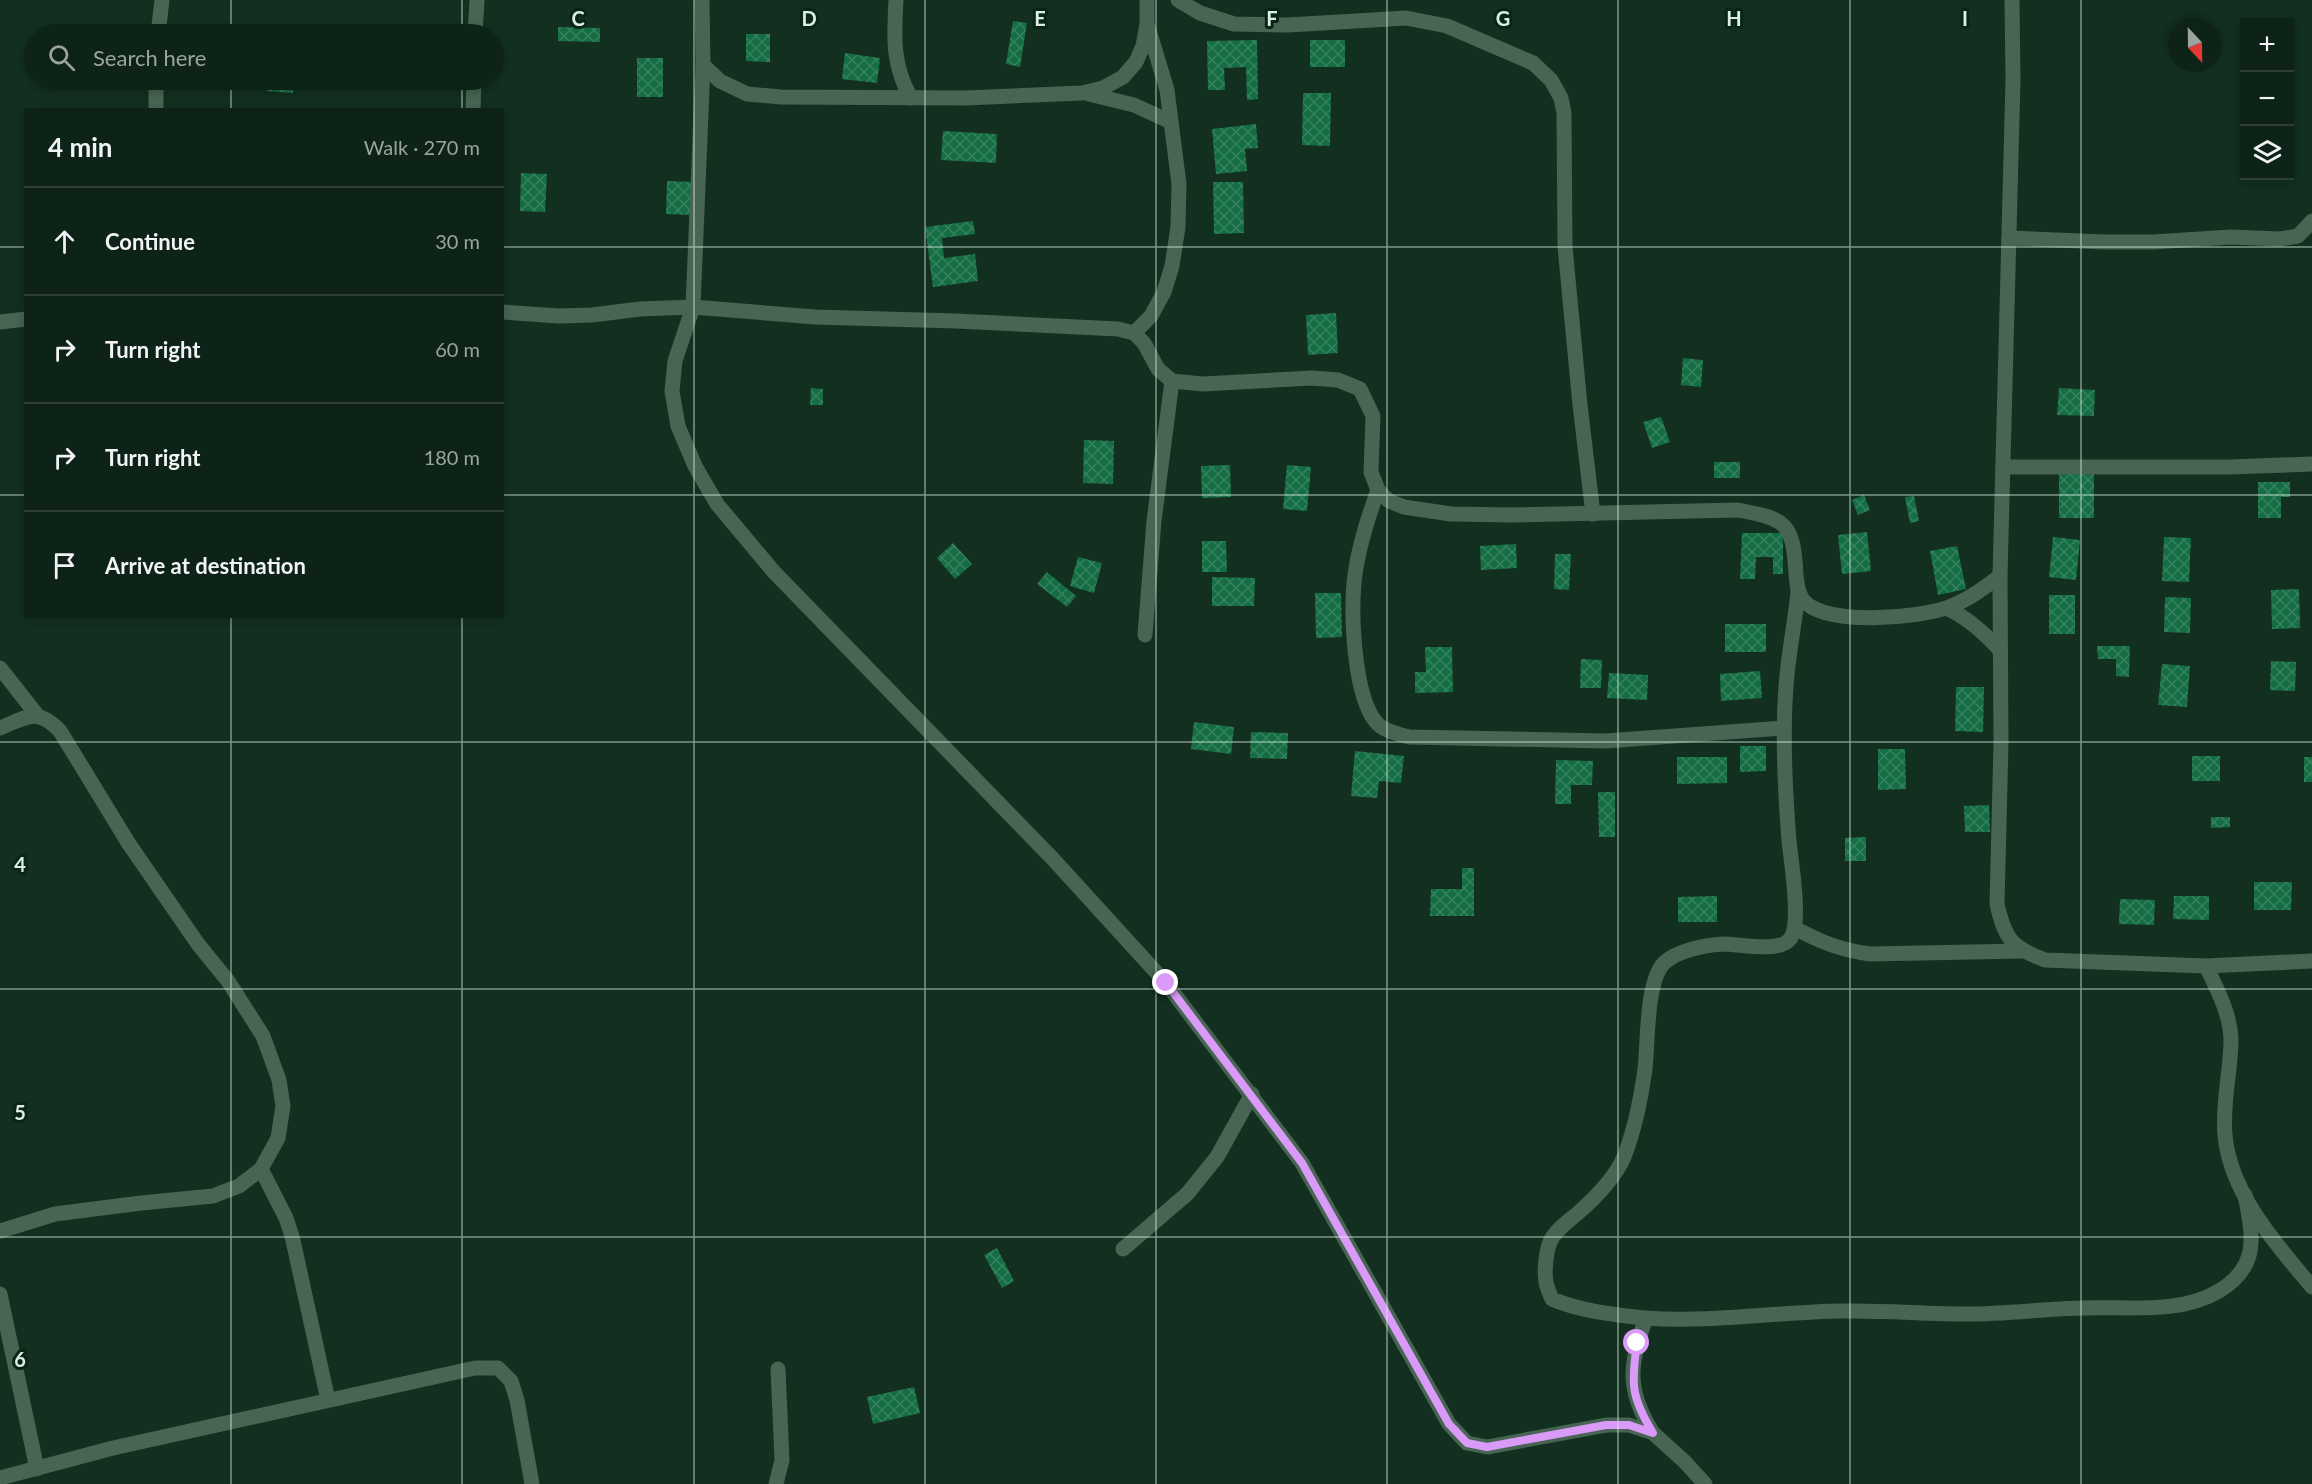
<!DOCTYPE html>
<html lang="en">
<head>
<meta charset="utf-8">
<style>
  body { margin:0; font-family:Lato,sans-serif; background:#1c2f24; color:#f1f3f6 }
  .controls { position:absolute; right:18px; top:18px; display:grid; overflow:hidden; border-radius:0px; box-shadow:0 3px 9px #0003 }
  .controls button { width:54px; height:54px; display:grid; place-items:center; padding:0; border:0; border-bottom:2px solid #2e4036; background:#0e2317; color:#f1f3f6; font:30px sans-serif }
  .compass { position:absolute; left:2168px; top:18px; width:54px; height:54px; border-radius:50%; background:#0e2317; box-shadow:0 3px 9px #0003; rotate:158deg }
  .stop { position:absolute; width:18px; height:18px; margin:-14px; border:4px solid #d99af8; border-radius:50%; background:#fff }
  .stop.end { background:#d99af8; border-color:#fff; box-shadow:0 2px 6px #0008 }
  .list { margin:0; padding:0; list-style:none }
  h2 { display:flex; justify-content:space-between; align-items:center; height:78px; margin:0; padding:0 24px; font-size:26px }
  h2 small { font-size:20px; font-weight:400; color:#9ba4a1 }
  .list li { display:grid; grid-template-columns:39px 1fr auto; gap:18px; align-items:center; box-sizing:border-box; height:108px; padding:0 24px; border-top:2px solid #2e4036 }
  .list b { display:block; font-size:22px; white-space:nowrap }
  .list em { font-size:20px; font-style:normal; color:#9ba4a1 }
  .icon { flex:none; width:33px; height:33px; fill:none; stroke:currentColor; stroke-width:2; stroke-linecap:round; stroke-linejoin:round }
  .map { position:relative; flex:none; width:2312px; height:1484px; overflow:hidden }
  .search { position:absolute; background:#0e2317; box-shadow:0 3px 9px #0003; left:24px; top:24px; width:480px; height:66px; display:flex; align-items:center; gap:15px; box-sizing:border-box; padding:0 21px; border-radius:33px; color:#9ba4a1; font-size:22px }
  .panel { position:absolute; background:#0e2317; box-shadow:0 3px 9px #0003; left:24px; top:108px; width:480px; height:510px; border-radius:0px }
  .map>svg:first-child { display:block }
  .building { fill:url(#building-cross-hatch) }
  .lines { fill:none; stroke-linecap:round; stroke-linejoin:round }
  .minor { stroke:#476552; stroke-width:15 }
  .route { stroke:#d99af8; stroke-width:8 }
  .grid { fill:none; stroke:#ddeee3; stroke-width:1.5; stroke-opacity:0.55 }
  .grid-label { font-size:20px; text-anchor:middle; font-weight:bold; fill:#ddeee3; stroke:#082515; stroke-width:6; stroke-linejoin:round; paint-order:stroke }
</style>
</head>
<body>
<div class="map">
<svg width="2312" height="1484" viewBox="0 0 2312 1484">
  <defs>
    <pattern id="building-cross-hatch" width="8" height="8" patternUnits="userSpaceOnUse" patternTransform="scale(1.5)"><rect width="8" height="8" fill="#146d43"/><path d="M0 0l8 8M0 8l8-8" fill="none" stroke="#36825e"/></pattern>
  </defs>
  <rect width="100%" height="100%" fill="#122f1f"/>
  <g class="building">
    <path d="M 1013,21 L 1027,23 L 1020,67 L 1006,64 Z"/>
    <path d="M 558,27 L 600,28 L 600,42 L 558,41 Z"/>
    <path d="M 746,34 L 770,34 L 770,62 L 746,61 Z"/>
    <path d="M 1257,40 L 1258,99 L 1247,100 L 1246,67 L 1224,68 L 1225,90 L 1208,90 L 1207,41 Z"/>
    <rect x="1310" y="40" width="35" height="27"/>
    <path d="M 845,53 L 880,58 L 877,83 L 842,79 Z"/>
    <rect x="637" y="58" width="26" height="39"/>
    <path d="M 267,80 L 294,80 L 293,93 L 267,91 Z"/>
    <path d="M 1303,93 L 1331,93 L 1330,146 L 1302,145 Z"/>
    <path d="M 1256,124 L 1258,148 L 1245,149 L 1247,171 L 1216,174 L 1212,129 Z"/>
    <path d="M 943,131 L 997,134 L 996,163 L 941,160 Z"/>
    <path d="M 521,173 L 547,174 L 545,212 L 520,211 Z"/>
    <path d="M 667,181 L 695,182 L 693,215 L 666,214 Z"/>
    <path d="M 1213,182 L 1243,182 L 1244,233 L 1214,234 Z"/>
    <path d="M 973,221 L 975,234 L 942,238 L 944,258 L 975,254 L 978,281 L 933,287 L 925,227 Z"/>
    <path d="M 1336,313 L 1338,353 L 1308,355 L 1306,315 Z"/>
    <path d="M 1683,358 L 1703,360 L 1701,387 L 1681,385 Z"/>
    <path d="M 811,388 L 823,389 L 823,405 L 810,405 Z"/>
    <path d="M 2059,388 L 2095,390 L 2094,416 L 2057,415 Z"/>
    <path d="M 1661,417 L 1670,442 L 1652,448 L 1643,422 Z"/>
    <path d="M 1084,440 L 1114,441 L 1113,484 L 1083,483 Z"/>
    <rect x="1714" y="462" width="26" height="16"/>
    <path d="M 1230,465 L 1231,497 L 1202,498 L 1201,466 Z"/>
    <path d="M 1287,465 L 1311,467 L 1307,511 L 1283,509 Z"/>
    <rect x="2059" y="474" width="35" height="44"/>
    <path d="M 2258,482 L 2290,482 L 2290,497 L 2281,497 L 2281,518 L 2258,518 Z"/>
    <path d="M 1864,495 L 1870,510 L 1858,515 L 1852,500 Z"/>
    <path d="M 1914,496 L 1919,521 L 1910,523 L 1905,497 Z"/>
    <path d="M 1867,532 L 1871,571 L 1842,574 L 1838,535 Z"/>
    <path d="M 1742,533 L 1783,533 L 1783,574 L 1773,574 L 1773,557 L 1756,557 L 1755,579 L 1740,579 Z"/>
    <path d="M 2053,537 L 2080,540 L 2076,580 L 2049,577 Z"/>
    <path d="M 2164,537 L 2191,538 L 2189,582 L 2162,581 Z"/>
    <path d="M 1202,541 L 1226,541 L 1227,572 L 1202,572 Z"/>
    <path d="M 953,543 L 972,564 L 955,579 L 937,558 Z"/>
    <path d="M 1516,544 L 1517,568 L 1481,570 L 1480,546 Z"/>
    <path d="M 1957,546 L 1966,589 L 1938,595 L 1930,551 Z"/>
    <path d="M 1555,554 L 1571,554 L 1569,590 L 1554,589 Z"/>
    <path d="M 1078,557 L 1102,563 L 1094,593 L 1070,586 Z"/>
    <path d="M 1047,572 L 1076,596 L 1067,607 L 1037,584 Z"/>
    <path d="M 1212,577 L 1255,578 L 1254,606 L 1212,606 Z"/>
    <path d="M 2299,589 L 2300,628 L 2272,629 L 2271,590 Z"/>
    <path d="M 1315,593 L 1341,593 L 1342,637 L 1316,638 Z"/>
    <rect x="2049" y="595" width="26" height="39"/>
    <path d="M 2165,597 L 2191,598 L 2190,633 L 2164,632 Z"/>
    <rect x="1725" y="624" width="41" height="28"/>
    <path d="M 2097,646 L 2130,646 L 2129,677 L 2116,676 L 2116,659 L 2098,659 Z"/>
    <path d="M 1425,647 L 1452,647 L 1453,692 L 1415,693 L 1415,672 L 1426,672 Z"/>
    <path d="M 1581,659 L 1602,660 L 1601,688 L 1580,688 Z"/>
    <path d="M 2271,661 L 2296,662 L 2295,691 L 2270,690 Z"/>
    <path d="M 2162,664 L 2190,666 L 2187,707 L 2158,705 Z"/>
    <path d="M 1760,671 L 1762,698 L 1721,701 L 1720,674 Z"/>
    <path d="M 1609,673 L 1648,675 L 1647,700 L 1607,698 Z"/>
    <path d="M 1956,687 L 1984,687 L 1983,732 L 1955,731 Z"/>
    <path d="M 1194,722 L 1234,727 L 1231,754 L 1191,749 Z"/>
    <path d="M 1251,732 L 1288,733 L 1287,759 L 1250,758 Z"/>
    <path d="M 1740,746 L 1766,746 L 1766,771 L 1740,772 Z"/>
    <path d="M 1878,749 L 1905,749 L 1906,789 L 1878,790 Z"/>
    <path d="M 1355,751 L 1404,756 L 1401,783 L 1379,781 L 1377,798 L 1351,796 Z"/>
    <rect x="2192" y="756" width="28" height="25"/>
    <path d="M 1677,757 L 1727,757 L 1727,783 L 1677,784 Z"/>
    <rect x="2304" y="757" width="8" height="25"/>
    <path d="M 1556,760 L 1593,761 L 1592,785 L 1571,785 L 1571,804 L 1555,804 Z"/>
    <path d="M 1598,792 L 1615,792 L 1615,837 L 1599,837 Z"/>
    <path d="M 1989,805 L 1990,832 L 1965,832 L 1964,806 Z"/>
    <path d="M 2211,817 L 2230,817 L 2230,827 L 2211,828 Z"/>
    <path d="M 1866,837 L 1866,861 L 1845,861 L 1845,838 Z"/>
    <path d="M 1462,868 L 1474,868 L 1474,916 L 1430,916 L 1431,889 L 1462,889 Z"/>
    <path d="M 2254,882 L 2292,882 L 2291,910 L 2254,910 Z"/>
    <path d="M 1717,896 L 1717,922 L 1678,922 L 1678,897 Z"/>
    <path d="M 2174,896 L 2209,896 L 2209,920 L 2173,919 Z"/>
    <path d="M 2120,899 L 2155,900 L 2154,925 L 2119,924 Z"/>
    <path d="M 997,1248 L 1014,1281 L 1002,1288 L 984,1255 Z"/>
    <path d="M 914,1387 L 920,1413 L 873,1424 L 867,1397 Z"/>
  </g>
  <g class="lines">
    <g class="minor">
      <path d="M 702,0 L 703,65 L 693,307 L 675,361 L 672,391 L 678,426 L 695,466 L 717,504 L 774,572 L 1053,859 L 1166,983 L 1302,1163 L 1449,1424 L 1467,1443 L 1487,1447 L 1606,1425 L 1629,1425 L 1653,1433 L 1685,1462 L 1705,1484"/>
      <path d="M 896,0 C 894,37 892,65 911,98"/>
      <path d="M 1178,0 L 1200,13 L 1234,24 L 1288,25 L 1406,18 L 1447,26 L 1533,63 L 1551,80 L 1561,98 L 1564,113 L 1565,247 L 1580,405 L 1593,514"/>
      <path d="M 2012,0 L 2013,80 L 2000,576 L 2001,743 L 1997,904 C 2005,939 2011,947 2045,960 L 2206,966 L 2312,961"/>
      <path d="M 158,34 L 162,0"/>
      <path d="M 475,34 L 477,0"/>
      <path d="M 703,65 L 720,81 L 747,94 L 781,97 L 966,98 L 1082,93 L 1103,88 L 1123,77 L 1136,62 L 1143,46 L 1147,24 L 1147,0"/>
      <path d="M 1089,94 L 1134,105 L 1171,122"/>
      <path d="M 156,110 L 156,80"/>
      <path d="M 473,110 L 474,80"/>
      <path d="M 2009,238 L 2105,242 L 2153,242 L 2231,237 L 2280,239 L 2298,236 L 2312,221"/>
      <path d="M 502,312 L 559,316 L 592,315 L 640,309 L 693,307 L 815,317 L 956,321 L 1118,329 L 1134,333 L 1144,343 L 1158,369 L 1172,381 L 1203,384 L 1312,378 L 1338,380 L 1360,389 L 1373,416 L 1371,472 L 1378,490 L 1389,501 L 1404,507 L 1451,514 L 1512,515 L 1738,510 C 1786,519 1793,522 1796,574 C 1797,583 1797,592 1803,600 C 1825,627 1919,618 1949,607 C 1968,600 1984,588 2000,576"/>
      <path d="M 0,322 L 26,319"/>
      <path d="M 1134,333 L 1151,316 L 1164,292 L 1172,266 L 1178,227 L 1179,184 L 1167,90 L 1148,27"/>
      <path d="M 2003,467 L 2230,467 L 2312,464"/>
      <path d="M 1378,490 C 1367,520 1357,551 1354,583 C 1351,617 1354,696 1376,722 C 1383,731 1398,734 1409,737 L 1606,741 L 1784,728"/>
      <path d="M 1798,592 C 1795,623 1788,655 1786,687 C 1782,738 1785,790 1789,841 C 1791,861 1802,925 1790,939 C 1780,953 1740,944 1724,944 C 1706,945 1678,950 1664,963 C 1646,981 1648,1043 1645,1069 C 1641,1098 1635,1129 1624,1157 C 1615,1178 1595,1198 1578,1213 C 1569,1221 1555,1230 1550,1242 C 1546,1252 1544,1272 1546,1282 C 1547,1288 1550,1294 1552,1299 C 1580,1311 1615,1315 1645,1318 C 1710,1323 1776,1312 1841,1311 C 1883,1310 1925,1314 1968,1314 C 2006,1314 2043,1309 2081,1308 C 2125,1306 2179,1315 2219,1291 C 2260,1266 2253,1236 2245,1195"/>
      <path d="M 1947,608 C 1969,619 1984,633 2000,650"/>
      <path d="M 1145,635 L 1154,521 L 1172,381"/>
      <path d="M 0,668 L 37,715"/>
      <path d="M 0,728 C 27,717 37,707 60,731 L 129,844 L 198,944 L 228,981 L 263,1036 L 279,1080 L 283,1106 L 278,1138 L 261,1169 L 239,1186 L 213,1196 L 141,1203 L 55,1214 L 0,1231"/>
      <path d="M 1795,928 C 1820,942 1841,950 1870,954 L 2022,951"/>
      <path d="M 2206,966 C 2217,989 2230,1013 2231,1039 C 2231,1071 2222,1102 2225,1135 C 2230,1193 2276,1244 2312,1287"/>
      <path d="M 261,1169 L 286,1218 L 292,1236 L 328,1400"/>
      <path d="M 1123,1249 L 1187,1194 L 1217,1157 L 1252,1094"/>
      <path d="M 0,1294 L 37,1469"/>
      <path d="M 1646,1318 C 1629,1364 1626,1390 1653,1433"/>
      <path d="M 0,1478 L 113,1448 L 475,1368 L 498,1368 L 511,1381 L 517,1400 L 532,1484"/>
      <path d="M 776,1484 L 782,1460 L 778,1369"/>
    </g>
  </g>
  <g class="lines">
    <path class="route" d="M 1166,983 L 1302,1163 L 1449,1424 L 1467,1443 L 1487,1447 L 1606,1425 L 1629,1425 L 1653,1433 C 1631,1397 1631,1384 1637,1343"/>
  </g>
  <path class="grid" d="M 231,0 L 231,34M 462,0 L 462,34M 694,0 L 694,1484M 925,0 L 925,1484M 1156,0 L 1156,1484M 1387,0 L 1387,1484M 1618,0 L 1618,1484M 1850,0 L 1850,1484M 2081,0 L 2081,1484M 231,80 L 231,110M 462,80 L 462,110M 0,247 L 26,247M 502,247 L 2312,247M 0,495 L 26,495M 502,495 L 2312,495M 231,616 L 231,1484M 462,616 L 462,1484M 0,742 L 2312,742M 0,989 L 2312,989M 0,1237 L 2312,1237"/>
  <g class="grid-label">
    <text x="578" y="26">C</text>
    <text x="809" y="26">D</text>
    <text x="1040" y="26">E</text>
    <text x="1272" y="26">F</text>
    <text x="1503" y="26">G</text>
    <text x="1734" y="26">H</text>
    <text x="1965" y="26">I</text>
    <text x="20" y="872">4</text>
    <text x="20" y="1120">5</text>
    <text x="20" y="1367">6</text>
  </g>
</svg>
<div class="controls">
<button>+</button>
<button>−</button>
<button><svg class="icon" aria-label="layers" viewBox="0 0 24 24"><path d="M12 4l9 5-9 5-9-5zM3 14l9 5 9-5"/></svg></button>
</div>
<svg class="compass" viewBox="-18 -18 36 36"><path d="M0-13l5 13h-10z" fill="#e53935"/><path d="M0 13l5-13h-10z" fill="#9ba4a1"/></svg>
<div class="stop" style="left:1637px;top:1343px"></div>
<div class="stop end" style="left:1166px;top:983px"></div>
<div class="search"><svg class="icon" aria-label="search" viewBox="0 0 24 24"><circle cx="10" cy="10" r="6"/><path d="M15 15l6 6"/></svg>Search here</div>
<section class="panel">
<h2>4 min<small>Walk · 270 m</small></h2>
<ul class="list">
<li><svg class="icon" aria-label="ahead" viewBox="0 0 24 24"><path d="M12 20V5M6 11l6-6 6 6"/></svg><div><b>Continue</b></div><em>30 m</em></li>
<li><svg class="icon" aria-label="right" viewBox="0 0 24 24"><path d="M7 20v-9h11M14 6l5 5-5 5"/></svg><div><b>Turn right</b></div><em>60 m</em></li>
<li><svg class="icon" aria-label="right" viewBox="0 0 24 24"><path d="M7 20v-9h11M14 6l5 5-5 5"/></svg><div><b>Turn right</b></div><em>180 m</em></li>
<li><svg class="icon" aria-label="arrive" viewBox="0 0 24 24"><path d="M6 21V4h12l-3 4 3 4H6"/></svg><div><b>Arrive at destination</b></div></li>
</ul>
</section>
</div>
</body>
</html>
